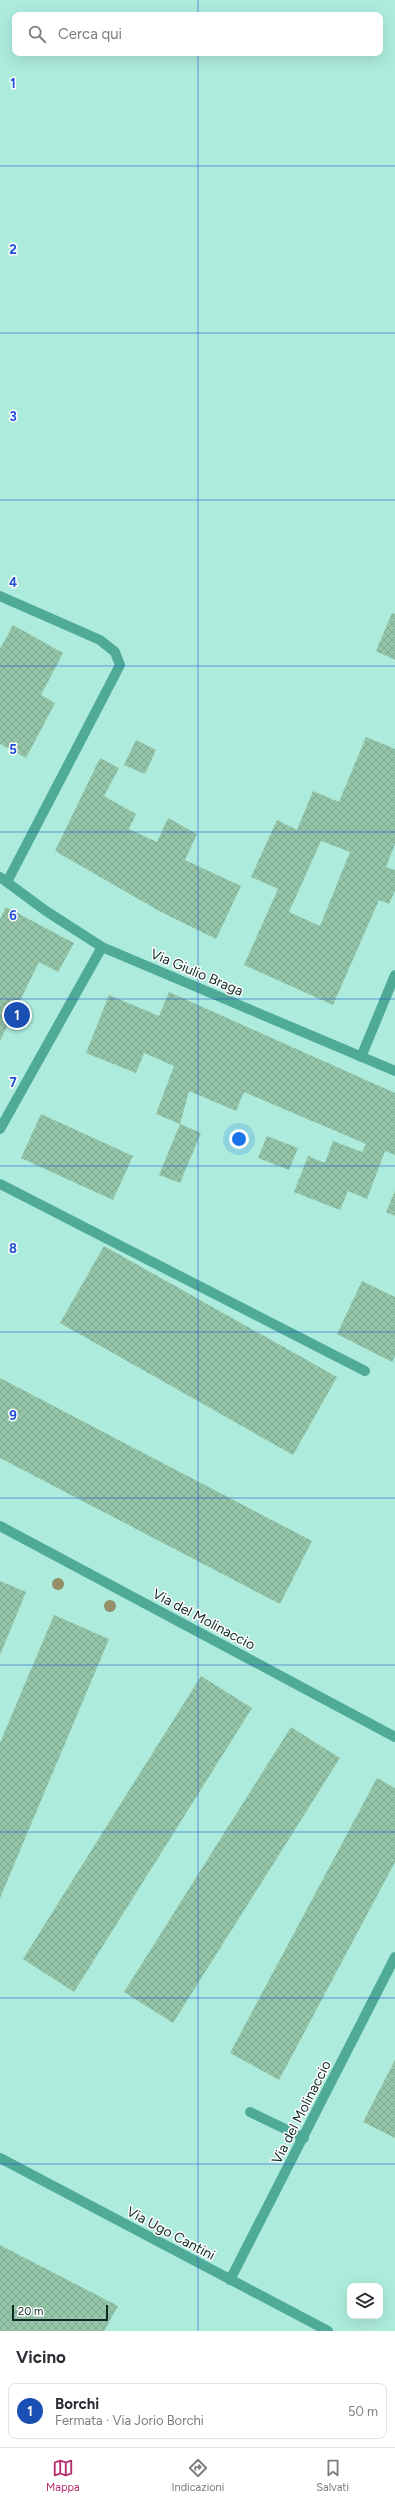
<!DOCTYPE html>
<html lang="it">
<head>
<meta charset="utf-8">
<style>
  body { margin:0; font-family:Figtree,sans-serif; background:#f2f2f3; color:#2b2b33 }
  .controls { position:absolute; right:12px; bottom:12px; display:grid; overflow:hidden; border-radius:8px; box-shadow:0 4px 16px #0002 }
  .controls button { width:36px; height:36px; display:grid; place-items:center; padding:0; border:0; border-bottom:1px solid #e1e1e2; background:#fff; color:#2b2b33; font:20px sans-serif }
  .scale { position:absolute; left:12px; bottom:10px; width:96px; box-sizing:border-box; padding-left:4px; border:2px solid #102a25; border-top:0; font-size:11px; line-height:14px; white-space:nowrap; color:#102a25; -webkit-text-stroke:3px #fefefe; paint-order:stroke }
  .you { position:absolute; left:239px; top:1139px; width:14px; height:14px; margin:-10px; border:3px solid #fff; border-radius:50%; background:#1a73e8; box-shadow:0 0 0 6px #1a73e833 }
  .badge { display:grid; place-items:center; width:26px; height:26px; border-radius:50%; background:#b52b69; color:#fff; font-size:13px; font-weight:700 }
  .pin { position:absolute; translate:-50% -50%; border:2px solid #fff; box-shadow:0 1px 4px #0006 }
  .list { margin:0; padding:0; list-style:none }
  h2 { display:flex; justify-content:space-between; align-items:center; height:52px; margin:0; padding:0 16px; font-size:17px }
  h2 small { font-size:13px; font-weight:400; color:#7c7c81 }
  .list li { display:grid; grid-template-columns:26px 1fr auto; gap:12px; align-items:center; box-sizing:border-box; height:56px; margin:0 8px 8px; padding:0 8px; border:1px solid #e1e1e2; border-radius:8px }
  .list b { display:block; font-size:15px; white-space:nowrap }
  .list p { margin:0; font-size:13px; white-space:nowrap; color:#7c7c81 }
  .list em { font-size:13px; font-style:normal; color:#7c7c81 }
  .icon { flex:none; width:22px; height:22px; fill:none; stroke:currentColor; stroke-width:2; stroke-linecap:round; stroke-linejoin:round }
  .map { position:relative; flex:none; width:395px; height:2331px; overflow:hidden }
  .search { position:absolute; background:#fff; box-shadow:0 4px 16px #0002; left:12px; right:12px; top:12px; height:44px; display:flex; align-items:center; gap:10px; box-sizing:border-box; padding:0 14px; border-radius:8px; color:#7c7c81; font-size:15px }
  .sheet { height:116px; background:#fff }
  nav { display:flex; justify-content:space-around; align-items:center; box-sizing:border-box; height:56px; border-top:1px solid #e1e1e2; background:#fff; font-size:11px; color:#7c7c81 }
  nav a { display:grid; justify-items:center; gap:2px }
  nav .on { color:#b52b69 }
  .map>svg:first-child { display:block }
  .building { fill:url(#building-cross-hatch); fill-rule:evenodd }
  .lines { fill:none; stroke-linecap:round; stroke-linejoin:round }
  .service { stroke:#4faa97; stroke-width:10 }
  .minor { stroke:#4faa97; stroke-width:10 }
  .tree { fill:#938f66 }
  .grid { fill:none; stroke:#1d4ed8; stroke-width:1; stroke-opacity:0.55 }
  .labels { text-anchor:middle; stroke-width:3; stroke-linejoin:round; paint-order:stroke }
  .street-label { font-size:14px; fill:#102a25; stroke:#fefefe }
  .grid-label { font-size:13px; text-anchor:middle; font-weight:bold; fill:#1d4ed8; stroke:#fefefe; stroke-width:3; stroke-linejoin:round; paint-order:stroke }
</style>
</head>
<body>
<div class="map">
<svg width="395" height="2331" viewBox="0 0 395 2331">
  <defs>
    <pattern id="building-cross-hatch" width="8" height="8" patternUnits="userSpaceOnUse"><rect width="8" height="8" fill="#94c5a8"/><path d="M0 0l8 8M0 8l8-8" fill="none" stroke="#7fa990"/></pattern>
  </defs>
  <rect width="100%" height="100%" fill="#adecdd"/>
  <g class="building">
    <path d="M 392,613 L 395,614 L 395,660 L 376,651 Z"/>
    <path d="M 13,625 L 63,653 L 41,695 L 55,703 L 26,758 L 0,744 L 0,649 Z"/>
    <path d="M 366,737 L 395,749 L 395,844 L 386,867 L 395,870 L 395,891 L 389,904 L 379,900 L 333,1005 L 244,965 L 278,889 L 251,877 L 277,820 L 297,830 L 313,791 L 339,802 ZM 321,841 L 350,852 L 320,926 L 289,912 Z"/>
    <path d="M 136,740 L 156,750 L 145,774 L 124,765 Z"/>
    <path d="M 100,758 L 119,768 L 104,796 L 136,814 L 129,829 L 157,842 L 168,818 L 197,834 L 185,860 L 241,886 L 216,939 L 161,912 L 55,851 Z"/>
    <path d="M 6,907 L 74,943 L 58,972 L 39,962 L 0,1041 L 0,919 Z"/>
    <path d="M 169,992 L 395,1093 L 395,1155 L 385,1151 L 367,1199 L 348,1191 L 340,1210 L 294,1192 L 308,1156 L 325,1163 L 333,1141 L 362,1152 L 366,1144 L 244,1092 L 236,1111 L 189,1091 L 180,1124 L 156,1114 L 174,1066 L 144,1053 L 136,1073 L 86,1053 L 109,995 L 159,1016 Z"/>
    <path d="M 41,1114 L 133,1156 L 113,1200 L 21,1158 Z"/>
    <path d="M 180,1124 L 201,1133 L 180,1183 L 159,1175 Z"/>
    <path d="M 267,1136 L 298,1148 L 289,1170 L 258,1158 Z"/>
    <path d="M 395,1191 L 395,1216 L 386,1212 Z"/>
    <path d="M 104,1246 L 337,1377 L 293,1455 L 60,1323 Z"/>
    <path d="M 362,1281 L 395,1297 L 395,1356 L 392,1362 L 337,1334 Z"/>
    <path d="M 0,1378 L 312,1541 L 280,1604 L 0,1458 Z"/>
    <path d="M 0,1581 L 26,1592 L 0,1655 Z"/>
    <path d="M 54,1615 L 109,1639 L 0,1898 L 0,1743 Z"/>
    <path d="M 201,1676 L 252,1708 L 74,1992 L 23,1959 Z"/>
    <path d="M 291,1727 L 340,1758 L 173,2023 L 124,1992 Z"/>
    <path d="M 377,1778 L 395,1788 L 395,1862 L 279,2080 L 230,2053 Z"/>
    <path d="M 395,2060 L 395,2138 L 363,2122 Z"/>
    <path d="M 0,2245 L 118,2306 L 104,2331 L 0,2331 Z"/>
  </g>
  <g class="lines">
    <path class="service" d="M 0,596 L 100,640 L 115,652 L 120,665 L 7,882"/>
    <g class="minor">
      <path d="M 0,877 L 46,911 L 102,947 L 395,1071"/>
      <path d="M 361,1057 L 395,975"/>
      <path d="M 0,1129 L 102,947"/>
      <path d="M 0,1184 L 365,1371"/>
      <path d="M 0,1526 L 395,1737"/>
      <path d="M 250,2112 L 304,2138"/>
      <path d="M 0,2158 L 328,2331"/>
      <path d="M 230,2280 L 395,1957"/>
    </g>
  </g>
  <g class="tree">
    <circle cx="58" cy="1584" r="6"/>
    <circle cx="110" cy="1606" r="6"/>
  </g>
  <path class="grid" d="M 198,0 L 198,15M 198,53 L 198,2331M 0,166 L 395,166M 0,333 L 395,333M 0,500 L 395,500M 0,666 L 395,666M 0,832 L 395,832M 0,999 L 395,999M 0,1166 L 395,1166M 0,1332 L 395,1332M 0,1498 L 395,1498M 0,1665 L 395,1665M 0,1832 L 395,1832M 0,1998 L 395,1998M 0,2164 L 395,2164"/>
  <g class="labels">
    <g class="street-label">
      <text transform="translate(197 972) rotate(23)" y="5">Via Giulio Braga</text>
      <text transform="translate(204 1619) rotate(28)" y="5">Via del Molinaccio</text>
      <text transform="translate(301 2112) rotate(-63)" y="5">Via del Molinaccio</text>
      <text transform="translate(171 2233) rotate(28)" y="5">Via Ugo Cantini</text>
    </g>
  </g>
  <g class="grid-label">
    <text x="13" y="88">1</text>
    <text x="13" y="254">2</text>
    <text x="13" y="421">3</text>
    <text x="13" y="587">4</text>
    <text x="13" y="754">5</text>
    <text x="13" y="920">6</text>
    <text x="13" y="1087">7</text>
    <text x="13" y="1253">8</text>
    <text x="13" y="1420">9</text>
  </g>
</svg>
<div class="controls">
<button><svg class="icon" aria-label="layers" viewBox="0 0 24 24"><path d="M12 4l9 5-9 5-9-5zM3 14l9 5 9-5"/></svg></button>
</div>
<div class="scale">20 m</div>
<div class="you"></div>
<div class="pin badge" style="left:17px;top:1015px;background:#1a4fb4">1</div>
<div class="search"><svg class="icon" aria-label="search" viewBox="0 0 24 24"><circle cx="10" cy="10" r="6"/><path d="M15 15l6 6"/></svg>Cerca qui</div>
</div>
<section class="sheet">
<h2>Vicino<small></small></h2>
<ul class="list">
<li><span class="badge" style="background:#1a4fb4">1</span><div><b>Borchi</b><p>Fermata · Via Jorio Borchi</p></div><em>50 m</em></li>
</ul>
</section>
<nav>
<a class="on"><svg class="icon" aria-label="map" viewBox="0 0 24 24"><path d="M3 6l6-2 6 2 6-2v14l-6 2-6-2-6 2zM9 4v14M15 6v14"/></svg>Mappa</a>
<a><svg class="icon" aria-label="directions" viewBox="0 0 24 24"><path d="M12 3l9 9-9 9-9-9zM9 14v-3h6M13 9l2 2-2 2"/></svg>Indicazioni</a>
<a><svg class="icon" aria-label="saved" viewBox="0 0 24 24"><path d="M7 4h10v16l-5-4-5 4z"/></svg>Salvati</a>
</nav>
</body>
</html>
